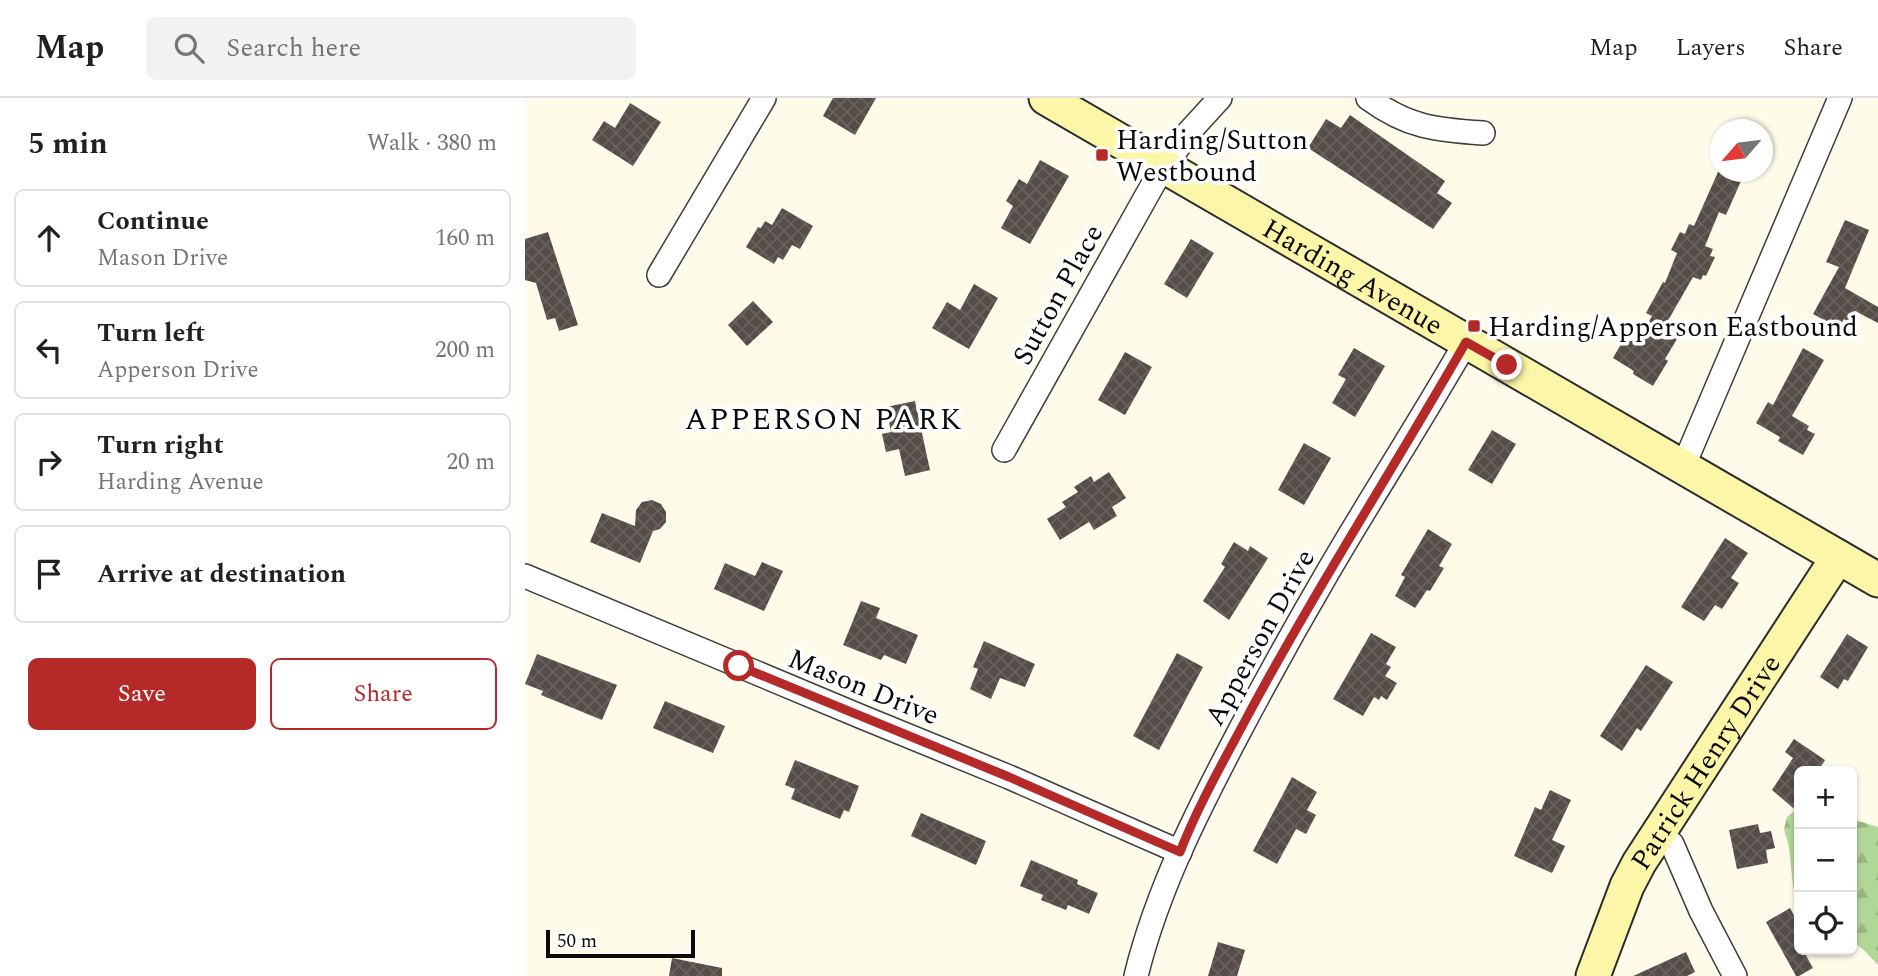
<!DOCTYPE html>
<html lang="en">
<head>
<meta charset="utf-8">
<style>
  body { margin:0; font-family:Spectral,serif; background:#f2f2f2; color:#202124 }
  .controls { position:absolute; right:21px; bottom:21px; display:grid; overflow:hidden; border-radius:10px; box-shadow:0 2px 5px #0004 }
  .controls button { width:63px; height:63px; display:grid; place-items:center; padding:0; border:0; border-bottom:2px solid #e0e0e0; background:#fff; color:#202124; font:35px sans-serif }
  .compass { position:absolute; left:1185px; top:21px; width:63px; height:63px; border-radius:50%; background:#fff; box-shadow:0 2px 5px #0004; rotate:242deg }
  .scale { position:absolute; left:21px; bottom:18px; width:149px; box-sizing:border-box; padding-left:7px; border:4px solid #0b0b0b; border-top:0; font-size:19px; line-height:24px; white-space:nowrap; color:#0b0b0b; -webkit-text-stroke:5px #fff; paint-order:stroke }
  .stop { position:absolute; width:21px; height:21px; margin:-16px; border:5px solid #b62929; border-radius:50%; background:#fff }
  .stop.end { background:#b62929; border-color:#fff; box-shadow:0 2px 7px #0008 }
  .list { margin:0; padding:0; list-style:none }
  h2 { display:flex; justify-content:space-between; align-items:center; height:91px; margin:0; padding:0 28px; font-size:30px }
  h2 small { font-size:23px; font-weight:400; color:#757577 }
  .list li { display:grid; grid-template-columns:46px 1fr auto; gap:21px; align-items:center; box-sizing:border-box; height:98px; margin:0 14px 14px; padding:0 14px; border:2px solid #e0e0e0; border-radius:10px }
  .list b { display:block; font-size:26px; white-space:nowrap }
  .list p { margin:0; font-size:23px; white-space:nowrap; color:#757577 }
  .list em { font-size:23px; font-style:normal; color:#757577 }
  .actions { display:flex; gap:14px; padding:21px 28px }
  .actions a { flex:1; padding:16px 0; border:2px solid #b62929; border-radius:10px; text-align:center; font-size:24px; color:#b62929 }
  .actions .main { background:#b62929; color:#fff }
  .icon { flex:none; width:38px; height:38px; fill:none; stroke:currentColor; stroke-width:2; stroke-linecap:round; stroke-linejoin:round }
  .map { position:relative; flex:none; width:1353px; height:878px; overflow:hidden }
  header { display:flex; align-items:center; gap:42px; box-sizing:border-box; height:98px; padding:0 35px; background:#fff; border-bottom:2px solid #e0e0e0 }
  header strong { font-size:33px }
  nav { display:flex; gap:38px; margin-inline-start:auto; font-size:24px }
  .search { width:490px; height:63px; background:#f2f2f2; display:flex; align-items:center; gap:18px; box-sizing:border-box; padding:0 24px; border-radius:10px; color:#757577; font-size:26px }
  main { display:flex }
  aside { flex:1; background:#fff }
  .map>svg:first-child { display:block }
  .forest { fill:url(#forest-firs) }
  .building { fill:url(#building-cross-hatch) }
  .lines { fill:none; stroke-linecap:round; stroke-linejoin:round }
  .street-casing { stroke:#3e3e3e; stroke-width:26 }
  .secondary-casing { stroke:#2d2d2d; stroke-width:37 }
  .street { stroke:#fff; stroke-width:23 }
  .secondary { stroke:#fcf7a8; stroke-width:33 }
  .route { stroke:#b62929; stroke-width:9 }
  .poi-dot { fill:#b62929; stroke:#fff; stroke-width:2.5 }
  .labels { text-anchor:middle; stroke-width:7; stroke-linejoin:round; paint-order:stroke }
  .poi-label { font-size:28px; fill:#0b0b0b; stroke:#fff; text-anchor:start }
  .street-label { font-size:28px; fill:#0b0b0b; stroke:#fff }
  .neighbourhood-label { font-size:30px; letter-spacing:2px; fill:#0b0b0b; stroke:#fff }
</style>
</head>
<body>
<header>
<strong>Map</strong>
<div class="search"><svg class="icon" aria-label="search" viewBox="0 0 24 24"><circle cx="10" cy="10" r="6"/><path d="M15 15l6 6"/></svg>Search here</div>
<nav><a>Map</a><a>Layers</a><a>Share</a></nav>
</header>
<main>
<aside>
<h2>5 min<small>Walk · 380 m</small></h2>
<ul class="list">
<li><svg class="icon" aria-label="ahead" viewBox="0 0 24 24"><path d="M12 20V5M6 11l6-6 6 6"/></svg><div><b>Continue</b><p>Mason Drive</p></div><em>160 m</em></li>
<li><svg class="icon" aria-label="left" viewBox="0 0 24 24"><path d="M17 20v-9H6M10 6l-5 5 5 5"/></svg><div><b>Turn left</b><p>Apperson Drive</p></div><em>200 m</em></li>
<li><svg class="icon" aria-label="right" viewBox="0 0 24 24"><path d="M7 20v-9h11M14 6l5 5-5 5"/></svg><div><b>Turn right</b><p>Harding Avenue</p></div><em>20 m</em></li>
<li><svg class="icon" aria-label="arrive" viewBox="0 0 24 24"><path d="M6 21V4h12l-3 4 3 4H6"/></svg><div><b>Arrive at destination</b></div></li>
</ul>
<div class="actions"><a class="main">Save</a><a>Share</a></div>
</aside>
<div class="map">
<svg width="1353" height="878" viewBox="0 0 1353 878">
  <defs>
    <pattern id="forest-firs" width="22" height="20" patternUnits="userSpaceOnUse" patternTransform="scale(1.75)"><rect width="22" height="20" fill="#b0d796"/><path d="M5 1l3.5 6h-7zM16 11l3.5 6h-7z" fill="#96b780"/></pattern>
    <pattern id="building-cross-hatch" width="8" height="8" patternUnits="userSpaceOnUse" patternTransform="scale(1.75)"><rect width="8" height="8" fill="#544d48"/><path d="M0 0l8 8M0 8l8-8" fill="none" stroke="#68625e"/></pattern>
  </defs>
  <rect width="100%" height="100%" fill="#fefbea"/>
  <g class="forest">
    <path d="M 1274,709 L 1274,805 L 1268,788 L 1264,749 L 1259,731 L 1262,719 Z"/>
    <path d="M 1327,721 L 1353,729 L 1353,867 L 1340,853 L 1327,843 Z"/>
  </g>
  <g class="building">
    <path d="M 308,0 L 351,0 L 330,37 L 298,18 Z"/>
    <path d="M 105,5 L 136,24 L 108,68 L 67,42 L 79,23 L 90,30 Z"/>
    <path d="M 825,17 L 920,83 L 912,95 L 927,105 L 908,131 L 783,50 L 801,21 L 816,30 Z"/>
    <path d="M 515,62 L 544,78 L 505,146 L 476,130 L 488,108 L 481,103 L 494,81 L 502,86 Z"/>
    <path d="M 1193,74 L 1220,74 L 1201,117 L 1194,114 L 1180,148 L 1188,151 L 1185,158 L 1190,159 L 1181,178 L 1178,177 L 1176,182 L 1168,179 L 1137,233 L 1152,241 L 1140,261 L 1143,263 L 1128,288 L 1108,276 L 1109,273 L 1088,260 L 1097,244 L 1114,242 L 1127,218 L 1121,215 L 1138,184 L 1140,185 L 1152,155 L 1146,152 L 1155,134 L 1160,136 L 1164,126 L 1169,128 Z"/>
    <path d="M 257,110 L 288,128 L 275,151 L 267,147 L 258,162 L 253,159 L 249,166 L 221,149 L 233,129 L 236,130 L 240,123 L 247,127 Z"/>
    <path d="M 1320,122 L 1344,132 L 1320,190 L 1353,209 L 1353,225 L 1330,213 L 1324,224 L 1319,221 L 1314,230 L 1288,216 L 1314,169 L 1301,164 Z"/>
    <path d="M 23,134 L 53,227 L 34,233 L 30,220 L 22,222 L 11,185 L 0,182 L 0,141 Z"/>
    <path d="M 666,141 L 689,155 L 662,200 L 639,186 Z"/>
    <path d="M 449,186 L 473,200 L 444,251 L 407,230 L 422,204 L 435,212 Z"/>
    <path d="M 228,203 L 248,224 L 222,248 L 203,227 Z"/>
    <path d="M 829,250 L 860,268 L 830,319 L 807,305 L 821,281 L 813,277 Z"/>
    <path d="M 1278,250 L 1299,262 L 1267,318 L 1284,328 L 1282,332 L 1290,336 L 1278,357 L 1253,343 L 1255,339 L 1231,325 L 1243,304 L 1248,307 Z"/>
    <path d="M 600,254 L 627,269 L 600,317 L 573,302 Z"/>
    <path d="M 390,303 L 405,372 L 380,378 L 374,351 L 361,354 L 357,336 L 366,334 L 361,309 Z"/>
    <path d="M 967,332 L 991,346 L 967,386 L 943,372 Z"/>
    <path d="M 779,345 L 806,360 L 779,407 L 753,392 Z"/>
    <path d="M 584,374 L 601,400 L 587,409 L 592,418 L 569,432 L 564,424 L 535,442 L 522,421 L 541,409 L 537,404 L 553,394 L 549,389 L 566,378 L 569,384 Z"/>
    <path d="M 127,402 L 136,406 L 141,414 L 141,424 L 135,431 L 128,433 L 115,465 L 65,444 L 77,415 L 110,428 L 111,412 L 117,404 Z"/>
    <path d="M 903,431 L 927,446 L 914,468 L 919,470 L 905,493 L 902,492 L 890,510 L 870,498 L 880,479 L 876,477 Z"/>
    <path d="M 1200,440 L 1223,455 L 1206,480 L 1214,485 L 1197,511 L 1190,507 L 1179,523 L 1156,509 Z"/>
    <path d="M 709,444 L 723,453 L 725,448 L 743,460 L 704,522 L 678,503 L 700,469 L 696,466 Z"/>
    <path d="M 237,464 L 258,473 L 239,513 L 189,491 L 200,465 L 230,478 Z"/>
    <path d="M 336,503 L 355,510 L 351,520 L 393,537 L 381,566 L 359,557 L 356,562 L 318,547 Z"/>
    <path d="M 846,535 L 871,549 L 861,566 L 866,569 L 860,578 L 872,585 L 862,602 L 856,598 L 854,602 L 849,599 L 838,618 L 808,601 Z"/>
    <path d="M 1322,536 L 1343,549 L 1323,583 L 1319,581 L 1313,591 L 1295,579 Z"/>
    <path d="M 459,543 L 510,566 L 500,589 L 475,580 L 466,601 L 445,591 L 453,571 L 448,569 Z"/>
    <path d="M 652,555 L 678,569 L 634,652 L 608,638 Z"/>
    <path d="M 12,556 L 92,587 L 77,622 L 16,597 L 18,593 L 0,586 Z"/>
    <path d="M 1121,567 L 1148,584 L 1116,633 L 1112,630 L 1097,653 L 1075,638 Z"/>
    <path d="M 140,603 L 200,628 L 188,655 L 128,630 Z"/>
    <path d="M 1269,641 L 1300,662 L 1293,673 L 1274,673 L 1274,715 L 1247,692 L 1268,660 L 1260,654 Z"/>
    <path d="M 270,662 L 334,688 L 324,714 L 319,712 L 315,721 L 266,701 L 270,691 L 260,687 Z"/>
    <path d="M 767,679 L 792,694 L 782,712 L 791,717 L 781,736 L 771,731 L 752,766 L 728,753 Z"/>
    <path d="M 1025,692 L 1046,702 L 1027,742 L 1040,748 L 1027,775 L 989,758 L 1010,709 L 1016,712 Z"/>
    <path d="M 396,715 L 461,743 L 451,767 L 386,738 Z"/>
    <path d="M 1233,726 L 1235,735 L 1246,733 L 1250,750 L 1241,752 L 1243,765 L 1212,771 L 1204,732 Z"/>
    <path d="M 506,762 L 553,782 L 552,786 L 573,795 L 564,816 L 543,807 L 541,812 L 516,802 L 518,797 L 495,788 Z"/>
    <path d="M 1265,810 L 1274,827 L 1274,852 L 1278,852 L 1288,870 L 1274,878 L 1271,878 L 1241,824 Z"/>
    <path d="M 693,844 L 720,852 L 712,878 L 683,878 Z"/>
    <path d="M 1161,854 L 1170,874 L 1162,878 L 1108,878 Z"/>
    <path d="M 147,860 L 197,870 L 197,878 L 144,878 Z"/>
  </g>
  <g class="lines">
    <defs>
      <g id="street">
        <path d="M 843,0 C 882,29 911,32 958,35"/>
        <path d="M 134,177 L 239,0"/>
        <path d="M 479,352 L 631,81 L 663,35 L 695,0"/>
        <path d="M 1158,369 L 1315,0"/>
        <path d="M 0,478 L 337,619 L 484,679 L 655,754"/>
        <path d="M 1134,734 L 1147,746 L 1176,813 L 1210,878"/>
        <path d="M 611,878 C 632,792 673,712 714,634 C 743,579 773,525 804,472 C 849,395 897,321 941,244"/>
      </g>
      <g id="secondary">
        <path id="s1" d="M 521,0 L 1353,482"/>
        <path id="s2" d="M 1068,878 L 1102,788 L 1114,765 L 1313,459"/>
      </g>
    </defs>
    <use href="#street" class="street-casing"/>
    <use href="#secondary" class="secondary-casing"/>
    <use href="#street" class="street"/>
    <use href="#secondary" class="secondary"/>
  </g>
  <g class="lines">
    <path class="route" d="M 214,568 L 484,679 L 655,754 C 673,708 698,664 721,621 C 790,492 869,370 941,244 L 982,267"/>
  </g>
  <g class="poi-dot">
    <rect x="570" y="50" width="14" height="14" rx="3.5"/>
    <rect x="942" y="221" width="14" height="14" rx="3.5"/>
  </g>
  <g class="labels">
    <g class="poi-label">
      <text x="591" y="51">Harding/Sutton<tspan x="591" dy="32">Westbound</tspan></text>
      <text x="963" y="238">Harding/Apperson Eastbound</text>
    </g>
    <g class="street-label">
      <text dy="10" stroke="none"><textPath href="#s1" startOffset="355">Harding Avenue</textPath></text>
      <text transform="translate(532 196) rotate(-61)" y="10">Sutton Place</text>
      <text transform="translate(734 539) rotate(-61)" y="10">Apperson Drive</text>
      <text transform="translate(339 588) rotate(22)" y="10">Mason Drive</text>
      <text dy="10" stroke="none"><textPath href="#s2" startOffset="243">Patrick Henry Drive</textPath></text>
    </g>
    <g class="neighbourhood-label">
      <text x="299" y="331">APPERSON PARK</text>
    </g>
  </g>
</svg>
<div class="controls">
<button>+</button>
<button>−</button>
<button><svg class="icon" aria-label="locate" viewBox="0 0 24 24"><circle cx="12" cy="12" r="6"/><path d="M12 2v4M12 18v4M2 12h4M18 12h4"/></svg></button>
</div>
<svg class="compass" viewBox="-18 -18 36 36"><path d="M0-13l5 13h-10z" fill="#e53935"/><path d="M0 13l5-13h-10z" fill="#757577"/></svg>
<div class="scale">50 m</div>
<div class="stop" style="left:214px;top:568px"></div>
<div class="stop end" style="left:982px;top:267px"></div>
</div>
</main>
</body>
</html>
